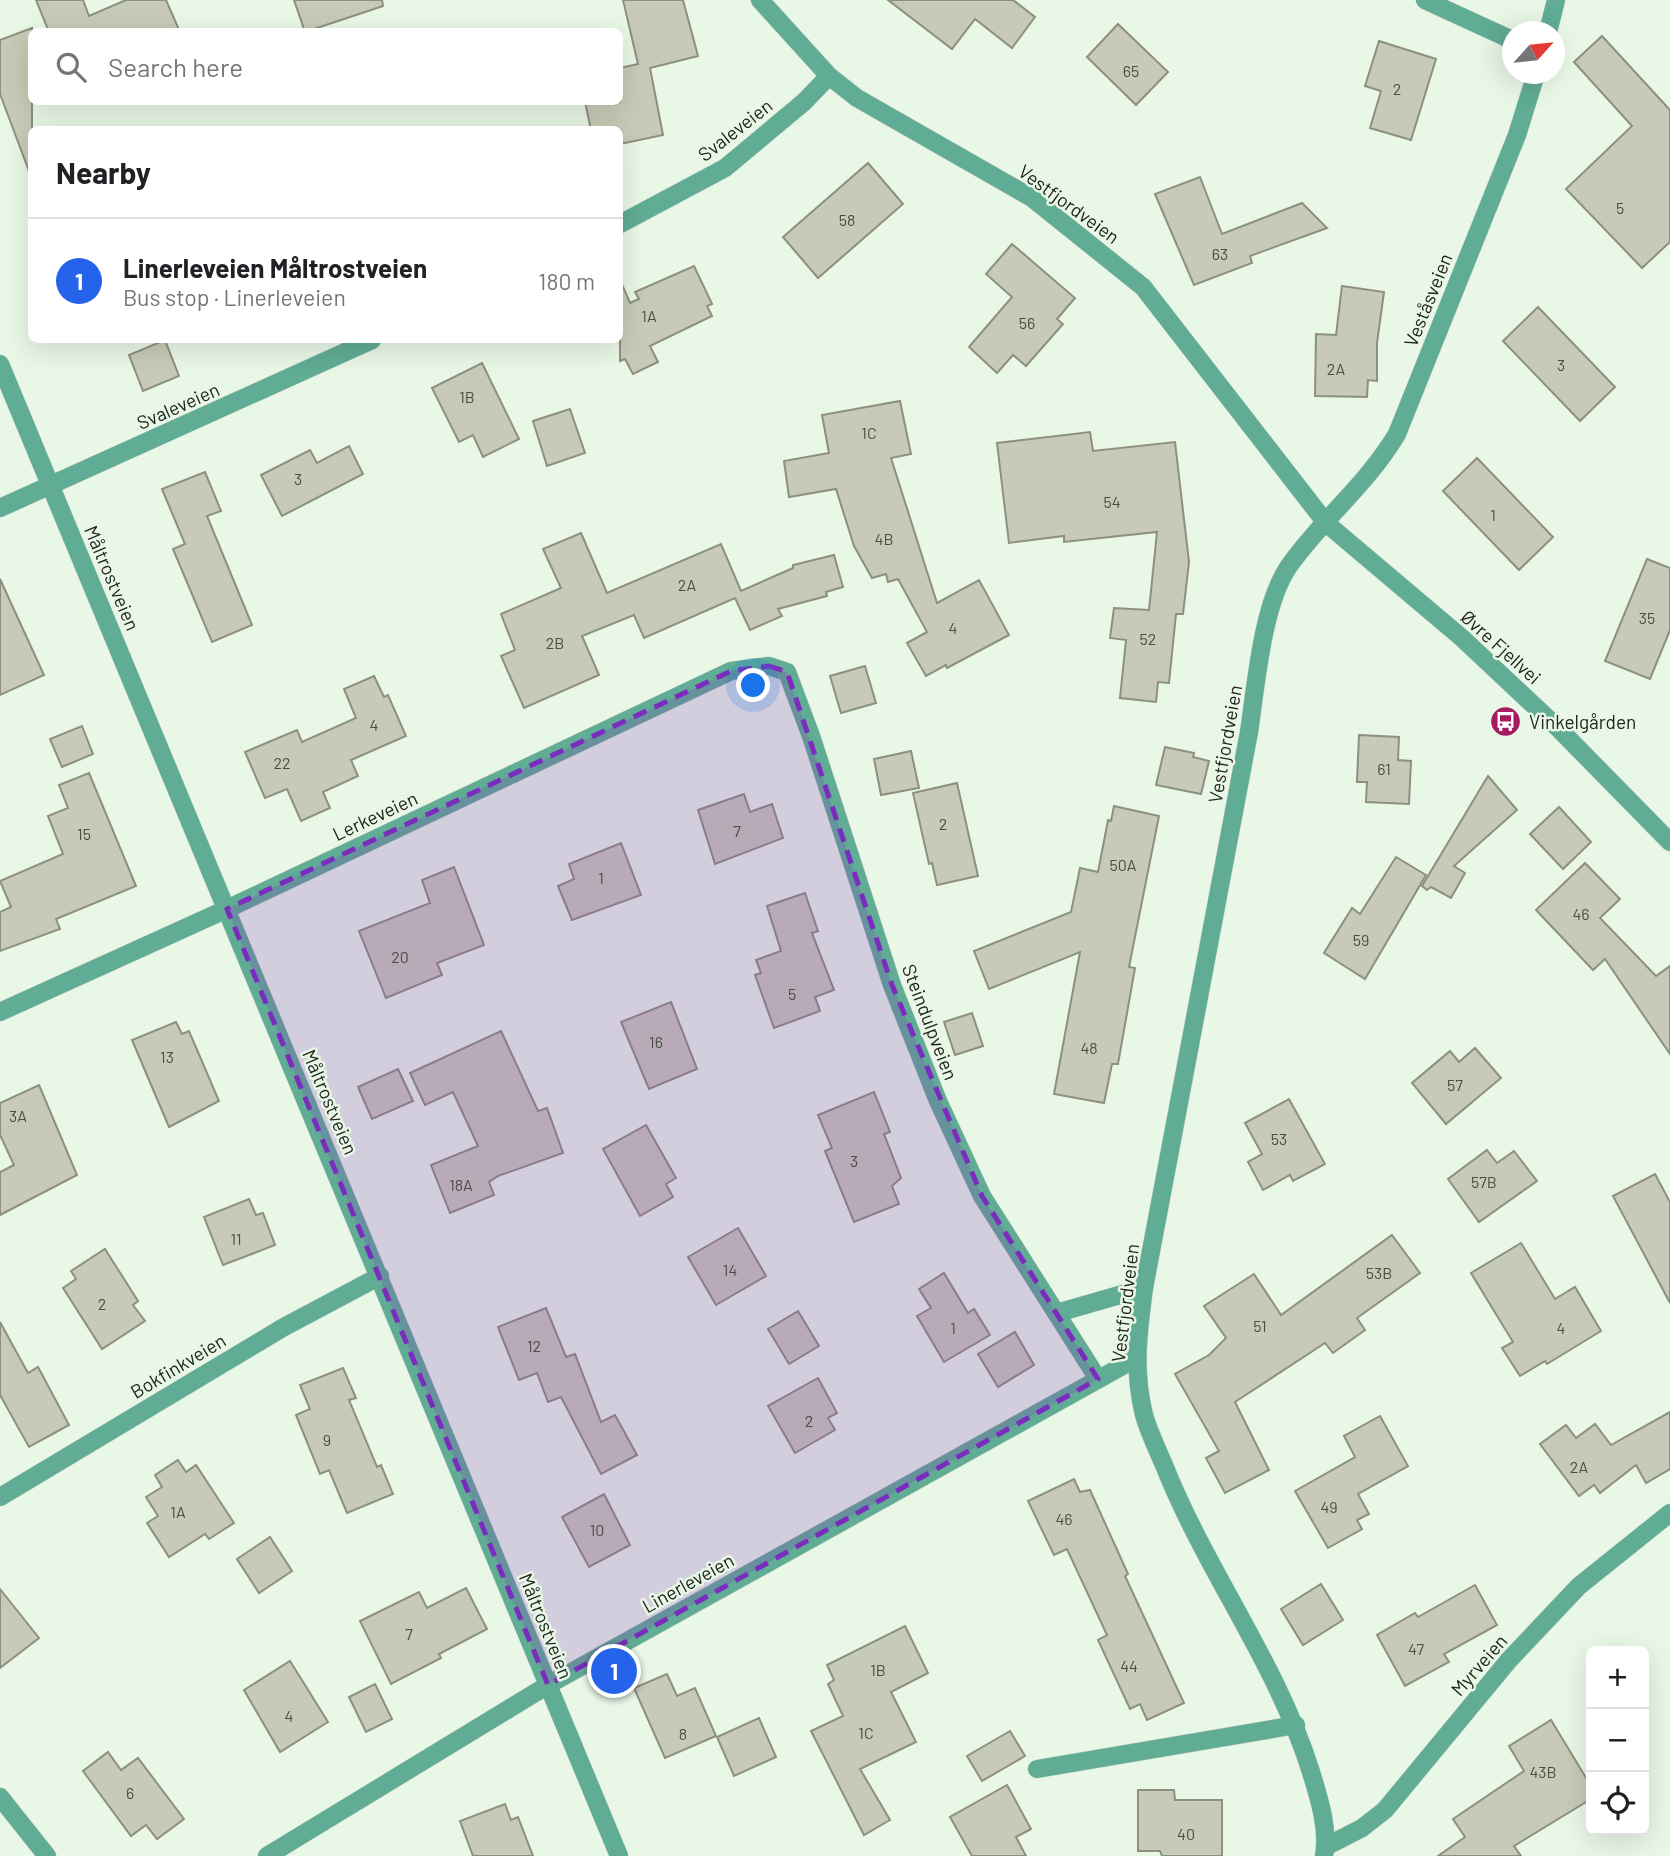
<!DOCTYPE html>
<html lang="en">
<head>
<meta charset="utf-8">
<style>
  body { margin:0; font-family:Barlow,sans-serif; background:#f6f6f6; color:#202124 }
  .controls { position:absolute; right:21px; bottom:21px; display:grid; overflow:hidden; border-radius:10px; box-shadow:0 7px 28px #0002 }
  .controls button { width:63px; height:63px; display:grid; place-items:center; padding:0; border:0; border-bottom:2px solid #e0e0e0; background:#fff; color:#202124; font:35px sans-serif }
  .compass { position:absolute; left:1502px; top:21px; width:63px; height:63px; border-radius:50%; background:#fff; box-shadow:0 7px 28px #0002; rotate:63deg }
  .you { position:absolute; left:754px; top:686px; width:24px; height:24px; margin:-18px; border:5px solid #fff; border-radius:50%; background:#1a73e8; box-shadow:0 0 0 10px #1a73e833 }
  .badge { display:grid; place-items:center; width:46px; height:46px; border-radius:50%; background:#2563eb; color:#fff; font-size:23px; font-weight:700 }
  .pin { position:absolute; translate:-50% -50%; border:4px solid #fff; box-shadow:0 2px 7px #0006 }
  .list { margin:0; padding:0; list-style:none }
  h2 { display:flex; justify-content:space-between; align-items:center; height:91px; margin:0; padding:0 28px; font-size:30px }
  h2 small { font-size:23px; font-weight:400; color:#757577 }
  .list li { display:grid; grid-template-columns:46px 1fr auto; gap:21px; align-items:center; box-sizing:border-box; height:126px; padding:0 28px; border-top:2px solid #e0e0e0 }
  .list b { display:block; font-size:26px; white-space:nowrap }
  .list p { margin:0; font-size:23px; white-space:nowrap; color:#757577 }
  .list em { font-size:23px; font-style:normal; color:#757577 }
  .icon { flex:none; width:38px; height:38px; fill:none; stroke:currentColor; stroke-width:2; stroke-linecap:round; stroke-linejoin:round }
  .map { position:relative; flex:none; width:1670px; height:1856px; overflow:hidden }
  .search { position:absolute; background:#fff; box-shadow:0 7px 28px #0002; left:28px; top:28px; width:595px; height:77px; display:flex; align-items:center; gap:18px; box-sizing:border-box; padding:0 24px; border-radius:10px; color:#757577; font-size:26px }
  .panel { position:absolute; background:#fff; box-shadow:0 7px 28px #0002; left:28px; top:126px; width:595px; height:217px; border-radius:10px }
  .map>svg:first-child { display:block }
  .building { fill:#c7cab6; stroke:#8e907e; stroke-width:2 }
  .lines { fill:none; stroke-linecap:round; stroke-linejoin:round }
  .minor-casing { stroke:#c5d1c3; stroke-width:19 }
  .minor { stroke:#60ac94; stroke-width:18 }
  .marked { fill:#7b2cbf; fill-opacity:0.2; stroke:#7b2cbf; stroke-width:5; stroke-dasharray:14 9; stroke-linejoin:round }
  .labels { text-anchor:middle; stroke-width:5; stroke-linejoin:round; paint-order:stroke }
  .number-label { font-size:16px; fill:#4a4e45 }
  .street-label { font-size:19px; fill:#20251f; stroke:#e9f7e7 }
  .poi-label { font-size:19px; fill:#20251f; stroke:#e9f7e7; text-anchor:start }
</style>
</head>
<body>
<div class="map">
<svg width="1670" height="1856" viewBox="0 0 1670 1856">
  <rect width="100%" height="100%" fill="#e9f7e7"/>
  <g class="building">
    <path d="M 36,0 L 83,0 L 89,16 L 126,0 L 166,0 L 180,32 L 49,32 Z"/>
    <path d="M 294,0 L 382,0 L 383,6 L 305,32 Z"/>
    <path d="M 623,0 L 683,0 L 698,56 L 650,68 L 663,135 L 620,144 L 620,130 L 591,130 L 585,102 L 620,102 L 620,68 L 638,64 Z"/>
    <path d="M 888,0 L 1013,0 L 1035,17 L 1012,48 L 975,19 L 952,49 Z"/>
    <path d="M 1118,24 L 1168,72 L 1136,105 L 1087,57 Z"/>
    <path d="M 32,28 L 32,170 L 29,171 L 0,94 L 0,40 Z"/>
    <path d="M 1602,36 L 1670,110 L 1670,242 L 1642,268 L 1566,189 L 1632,126 L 1574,62 Z"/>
    <path d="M 1379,41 L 1436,59 L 1411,140 L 1370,128 L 1381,91 L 1365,86 Z"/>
    <path d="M 868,163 L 903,204 L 818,278 L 783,237 Z"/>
    <path d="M 1200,177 L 1222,234 L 1302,203 L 1327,228 L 1250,256 L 1252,263 L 1194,285 L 1155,194 Z"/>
    <path d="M 1012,244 L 1075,298 L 1057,319 L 1063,324 L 1026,366 L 1013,355 L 997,373 L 969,347 L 1012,297 L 986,274 Z"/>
    <path d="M 694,266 L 712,304 L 707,306 L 712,316 L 650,346 L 658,362 L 633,374 L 625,359 L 620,361 L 620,280 L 630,303 L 639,299 L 635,292 Z"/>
    <path d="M 1342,286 L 1384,292 L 1377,343 L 1377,381 L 1368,380 L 1367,397 L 1315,396 L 1316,334 L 1336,335 Z"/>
    <path d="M 1538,307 L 1615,387 L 1580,421 L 1503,341 Z"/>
    <path d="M 165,340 L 179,376 L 143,391 L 129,355 Z"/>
    <path d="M 482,363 L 519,439 L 483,457 L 473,435 L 459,442 L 432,388 Z"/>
    <path d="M 900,401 L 911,454 L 891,458 L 937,603 L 979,580 L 1009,635 L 947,668 L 946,665 L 926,676 L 907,643 L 927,632 L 898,579 L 888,582 L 886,574 L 872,578 L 854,546 L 836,489 L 789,497 L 784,461 L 829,453 L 822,415 Z"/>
    <path d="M 570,409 L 585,453 L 547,466 L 533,421 Z"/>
    <path d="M 1090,432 L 1093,451 L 1175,442 L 1189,562 L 1183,614 L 1176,614 L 1169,683 L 1158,682 L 1156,702 L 1120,698 L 1126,640 L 1110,638 L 1114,608 L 1149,610 L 1157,532 L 1064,542 L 1064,536 L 1009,543 L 997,443 Z"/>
    <path d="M 349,446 L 363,474 L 282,516 L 261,475 L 310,450 L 317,463 Z"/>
    <path d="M 1477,458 L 1553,537 L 1519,570 L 1443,491 Z"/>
    <path d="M 205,472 L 221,511 L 207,516 L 252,625 L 212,642 L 173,549 L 185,544 L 162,489 Z"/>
    <path d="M 581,533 L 607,593 L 721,544 L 741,591 L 793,568 L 793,565 L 834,555 L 843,587 L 826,592 L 827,596 L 778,609 L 782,616 L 750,630 L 735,598 L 644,638 L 634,615 L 582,636 L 599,675 L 524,708 L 501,656 L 515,650 L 501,614 L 561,588 L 543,549 Z"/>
    <path d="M 1647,559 L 1670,568 L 1670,630 L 1650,679 L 1605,661 Z"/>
    <path d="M 0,579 L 44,675 L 0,695 Z"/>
    <path d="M 865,666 L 876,703 L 841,713 L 830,676 Z"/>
    <path d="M 374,676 L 384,697 L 388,695 L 406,736 L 351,760 L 358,776 L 323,792 L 330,808 L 301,821 L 287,789 L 265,798 L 245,752 L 297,730 L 302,742 L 356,718 L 344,689 Z"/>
    <path d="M 82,726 L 93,754 L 62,767 L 50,739 Z"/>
    <path d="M 1359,735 L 1399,737 L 1398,760 L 1411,761 L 1409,804 L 1366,802 L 1367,782 L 1357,782 Z"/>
    <path d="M 1165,747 L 1194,753 L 1193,757 L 1209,761 L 1201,794 L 1156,785 Z"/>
    <path d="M 911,751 L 919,788 L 881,795 L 874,759 Z"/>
    <path d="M 89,773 L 136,886 L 56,919 L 60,929 L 0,951 L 0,912 L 11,907 L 0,881 L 63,854 L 48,816 L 68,808 L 59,785 Z"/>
    <path d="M 1488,776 L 1517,810 L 1454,866 L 1465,873 L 1451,898 L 1431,887 L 1427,890 L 1422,886 Z"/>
    <path d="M 957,783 L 978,876 L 937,885 L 932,863 L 929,864 L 913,793 Z"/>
    <path d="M 744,794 L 750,812 L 772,804 L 783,838 L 715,864 L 698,810 Z"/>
    <path d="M 1114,806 L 1159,816 L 1129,967 L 1135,968 L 1118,1064 L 1112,1064 L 1104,1103 L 1054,1094 L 1080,952 L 989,989 L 974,951 L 1071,912 L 1080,868 L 1098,872 L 1108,820 L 1111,821 Z"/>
    <path d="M 1559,807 L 1591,842 L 1563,869 L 1530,834 Z"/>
    <path d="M 621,843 L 641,895 L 572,920 L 558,886 L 574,879 L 569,864 Z"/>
    <path d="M 1396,857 L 1426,875 L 1365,979 L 1324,953 L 1352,908 L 1360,914 Z"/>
    <path d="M 1585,863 L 1620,899 L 1600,918 L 1656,976 L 1670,966 L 1670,1054 L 1605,959 L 1593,970 L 1536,910 Z"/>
    <path d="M 454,867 L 484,945 L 437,963 L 442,975 L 386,998 L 359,931 L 430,903 L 422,880 Z"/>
    <path d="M 805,893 L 818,931 L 812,933 L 834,990 L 815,997 L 820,1011 L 774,1028 L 755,975 L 761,973 L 756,960 L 781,951 L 767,906 Z"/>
    <path d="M 671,1002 L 697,1069 L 649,1089 L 621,1022 Z"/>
    <path d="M 972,1013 L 983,1046 L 955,1055 L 944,1022 Z"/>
    <path d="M 176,1022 L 182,1034 L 189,1031 L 219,1101 L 169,1127 L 132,1040 Z"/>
    <path d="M 501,1031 L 538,1111 L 547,1108 L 563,1153 L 498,1176 L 489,1182 L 494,1195 L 450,1213 L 431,1165 L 478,1146 L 453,1092 L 425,1105 L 410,1073 Z"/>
    <path d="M 1475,1048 L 1501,1078 L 1446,1124 L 1412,1083 L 1450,1051 L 1459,1062 Z"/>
    <path d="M 398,1069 L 413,1101 L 372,1119 L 358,1087 Z"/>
    <path d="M 39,1085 L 77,1175 L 0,1215 L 0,1172 L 14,1165 L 0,1135 L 0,1103 Z"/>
    <path d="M 874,1092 L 890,1132 L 884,1134 L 901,1178 L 892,1186 L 899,1204 L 854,1222 L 825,1151 L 832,1148 L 818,1115 Z"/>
    <path d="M 1289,1099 L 1325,1164 L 1293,1181 L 1290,1175 L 1263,1190 L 1248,1162 L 1262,1154 L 1245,1123 Z"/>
    <path d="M 646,1125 L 676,1178 L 666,1184 L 673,1197 L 640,1216 L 603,1149 Z"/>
    <path d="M 1487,1150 L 1497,1163 L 1514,1151 L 1537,1181 L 1479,1222 L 1448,1179 Z"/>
    <path d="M 1655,1174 L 1670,1202 L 1670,1303 L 1613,1196 Z"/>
    <path d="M 249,1199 L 256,1215 L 263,1213 L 275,1245 L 223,1265 L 204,1217 Z"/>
    <path d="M 738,1228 L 766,1276 L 716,1305 L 688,1257 Z"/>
    <path d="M 1392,1235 L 1420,1273 L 1357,1318 L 1365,1330 L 1333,1353 L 1325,1343 L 1235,1402 L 1269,1470 L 1225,1493 L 1206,1458 L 1219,1451 L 1175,1374 L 1209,1355 L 1226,1338 L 1204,1306 L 1254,1274 L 1281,1315 Z"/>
    <path d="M 1521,1243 L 1555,1299 L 1575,1287 L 1601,1331 L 1547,1364 L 1545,1361 L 1520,1376 L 1502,1348 L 1513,1342 L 1471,1273 Z"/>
    <path d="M 105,1249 L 138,1301 L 133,1305 L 145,1321 L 102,1349 L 63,1288 L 76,1279 L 71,1271 Z"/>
    <path d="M 944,1273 L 968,1313 L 974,1309 L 990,1335 L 944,1362 L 917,1316 L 931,1308 L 919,1289 Z"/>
    <path d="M 546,1308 L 566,1357 L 575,1354 L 601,1422 L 615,1415 L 637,1455 L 601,1474 L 561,1397 L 548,1402 L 537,1373 L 519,1380 L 498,1327 Z"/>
    <path d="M 798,1311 L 819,1346 L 789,1364 L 768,1329 Z"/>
    <path d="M 0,1322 L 28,1373 L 38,1367 L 69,1425 L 29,1447 L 0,1395 Z"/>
    <path d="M 1015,1332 L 1034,1365 L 998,1387 L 978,1354 Z"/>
    <path d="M 343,1368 L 356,1398 L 349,1400 L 377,1467 L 381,1465 L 393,1494 L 347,1513 L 329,1470 L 320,1474 L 296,1415 L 310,1409 L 300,1385 Z"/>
    <path d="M 818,1378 L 837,1413 L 828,1418 L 835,1430 L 795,1453 L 768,1406 Z"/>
    <path d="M 1670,1412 L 1670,1469 L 1646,1483 L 1636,1465 L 1600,1493 L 1594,1485 L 1579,1496 L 1540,1444 L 1566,1425 L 1576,1438 L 1595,1424 L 1611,1445 Z"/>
    <path d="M 1380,1416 L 1408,1466 L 1358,1494 L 1369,1514 L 1357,1520 L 1362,1529 L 1328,1548 L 1295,1491 L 1355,1457 L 1344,1436 Z"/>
    <path d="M 178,1460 L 186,1472 L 196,1465 L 234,1523 L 209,1539 L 205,1534 L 169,1557 L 147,1523 L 158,1516 L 146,1497 L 162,1487 L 155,1475 Z"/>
    <path d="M 1074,1479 L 1080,1492 L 1090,1490 L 1128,1574 L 1125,1576 L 1184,1703 L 1147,1720 L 1140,1704 L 1130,1709 L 1098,1640 L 1107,1635 L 1067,1549 L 1054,1555 L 1028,1501 Z"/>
    <path d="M 604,1494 L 630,1545 L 589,1567 L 562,1517 Z"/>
    <path d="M 270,1537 L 292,1571 L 259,1593 L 237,1559 Z"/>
    <path d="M 1321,1584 L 1343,1620 L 1303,1645 L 1281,1609 Z"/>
    <path d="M 1475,1585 L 1497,1625 L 1444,1654 L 1449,1662 L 1405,1686 L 1377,1635 L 1415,1613 L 1418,1617 Z"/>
    <path d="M 466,1588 L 487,1629 L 439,1654 L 441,1658 L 391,1684 L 360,1621 L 419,1592 L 427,1608 Z"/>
    <path d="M 0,1589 L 39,1638 L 0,1668 Z"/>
    <path d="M 905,1626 L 928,1673 L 891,1692 L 916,1742 L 860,1769 L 890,1820 L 864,1835 L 811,1731 L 843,1716 L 828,1684 L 834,1680 L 827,1665 Z"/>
    <path d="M 290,1661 L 328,1722 L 280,1752 L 244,1690 Z"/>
    <path d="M 667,1674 L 677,1696 L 695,1688 L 716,1736 L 665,1758 L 634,1688 Z"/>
    <path d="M 375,1684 L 392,1719 L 366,1732 L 349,1697 Z"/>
    <path d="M 759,1718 L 776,1757 L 734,1776 L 717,1737 Z"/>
    <path d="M 1551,1720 L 1591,1786 L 1591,1799 L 1514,1846 L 1521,1856 L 1438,1856 L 1465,1837 L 1453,1819 L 1524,1771 L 1509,1746 Z"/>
    <path d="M 1010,1731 L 1025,1756 L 982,1781 L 967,1756 Z"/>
    <path d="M 108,1752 L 121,1770 L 138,1758 L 184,1819 L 157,1839 L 146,1825 L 131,1836 L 83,1771 Z"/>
    <path d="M 1007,1785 L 1031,1829 L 1016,1837 L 1026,1856 L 972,1856 L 950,1817 Z"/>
    <path d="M 1138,1790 L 1174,1790 L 1175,1800 L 1222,1800 L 1222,1856 L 1162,1856 L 1160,1851 L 1138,1851 Z"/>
    <path d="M 505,1804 L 511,1820 L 518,1817 L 533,1856 L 473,1856 L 460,1821 Z"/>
  </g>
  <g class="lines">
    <defs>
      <g id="minor">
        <path d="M 760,0 L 829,76 L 857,98 L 1032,198 L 1143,287 L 1326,523 L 1462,638 L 1559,729 L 1670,842"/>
        <path d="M 1425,0 L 1512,40"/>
        <path d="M 1548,32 L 1556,0"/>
        <path d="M 620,224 L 725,168 L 804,102 L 829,76"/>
        <path d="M 0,364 L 619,1856"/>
        <path d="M 0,508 L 372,340"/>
        <path d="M 0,1012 L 227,909 L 731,671 L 769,666 L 787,672 L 811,736 L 892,985 L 938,1101 L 982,1196 L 1098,1379"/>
        <path d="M 1057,1313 L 1144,1288"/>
        <path d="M 0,1497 L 284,1327 L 380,1276"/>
        <path d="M 1037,1769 L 1296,1725"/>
        <path d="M 0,1797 L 47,1856"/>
        <path d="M 1325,1847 L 1362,1828 L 1385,1810 L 1509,1660 L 1579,1586 L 1670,1513"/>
        <path d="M 267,1856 L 548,1685 L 1135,1359"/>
        <path d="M 1324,1856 C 1329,1829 1319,1798 1311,1772 C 1277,1663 1206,1571 1164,1465 C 1157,1449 1149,1432 1144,1415 C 1133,1370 1138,1334 1144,1288 L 1249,732 C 1256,686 1262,605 1289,566 C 1323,518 1365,487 1397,434 L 1517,135 L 1536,74"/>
      </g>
    </defs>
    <use href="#minor" class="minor-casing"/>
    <use href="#minor" class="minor"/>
  </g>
  <path class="marked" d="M 769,666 L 787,672 L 892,985 L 982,1196 L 1098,1379 L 548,1685 L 227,909 L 731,671 Z"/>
  <defs>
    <symbol id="bus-disc" viewBox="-11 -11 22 22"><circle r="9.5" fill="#a51a60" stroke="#e9f7e7"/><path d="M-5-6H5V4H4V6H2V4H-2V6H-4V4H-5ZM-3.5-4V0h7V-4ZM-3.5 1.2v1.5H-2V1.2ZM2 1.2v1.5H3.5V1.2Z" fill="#fff"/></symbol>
  </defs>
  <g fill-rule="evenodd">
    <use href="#bus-disc" x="1488" y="704" width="35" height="35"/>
  </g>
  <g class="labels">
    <g class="number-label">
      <text x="1131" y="77">65</text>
      <text x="1397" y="95">2</text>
      <text x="1620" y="214">5</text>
      <text x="847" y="226">58</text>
      <text x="1220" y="260">63</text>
      <text x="649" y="322">1A</text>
      <text x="1027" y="329">56</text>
      <text x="1561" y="371">3</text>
      <text x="1336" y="375">2A</text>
      <text x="467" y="403">1B</text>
      <text x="869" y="439">1C</text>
      <text x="298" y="485">3</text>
      <text x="1112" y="508">54</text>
      <text x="1493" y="521">1</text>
      <text x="884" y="545">4B</text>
      <text x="687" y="591">2A</text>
      <text x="1647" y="624">35</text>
      <text x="953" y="634">4</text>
      <text x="1148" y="645">52</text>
      <text x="555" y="649">2B</text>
      <text x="374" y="731">4</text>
      <text x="282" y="769">22</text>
      <text x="1384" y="775">61</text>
      <text x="943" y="830">2</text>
      <text x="737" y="837">7</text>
      <text x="84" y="840">15</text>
      <text x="1123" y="871">50A</text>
      <text x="601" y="884">1</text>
      <text x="1581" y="920">46</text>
      <text x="1361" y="946">59</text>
      <text x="400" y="963">20</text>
      <text x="792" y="1000">5</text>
      <text x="656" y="1048">16</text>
      <text x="1089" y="1054">48</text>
      <text x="167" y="1063">13</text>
      <text x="1455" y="1091">57</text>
      <text x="18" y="1122">3A</text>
      <text x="1279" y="1145">53</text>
      <text x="854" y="1167">3</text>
      <text x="1484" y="1188">57B</text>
      <text x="461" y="1191">18A</text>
      <text x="236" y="1245">11</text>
      <text x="730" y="1276">14</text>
      <text x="1379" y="1279">53B</text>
      <text x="102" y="1310">2</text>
      <text x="1260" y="1332">51</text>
      <text x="953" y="1334">1</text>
      <text x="1561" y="1334">4</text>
      <text x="534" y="1352">12</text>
      <text x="809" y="1427">2</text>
      <text x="327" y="1446">9</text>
      <text x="1579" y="1473">2A</text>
      <text x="1329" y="1513">49</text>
      <text x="178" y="1518">1A</text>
      <text x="1064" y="1525">46</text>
      <text x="597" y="1536">10</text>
      <text x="409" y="1640">7</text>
      <text x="1416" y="1655">47</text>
      <text x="1129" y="1672">44</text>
      <text x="878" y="1676">1B</text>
      <text x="289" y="1722">4</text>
      <text x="866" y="1739">1C</text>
      <text x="683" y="1740">8</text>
      <text x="1543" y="1778">43B</text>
      <text x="130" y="1799">6</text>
      <text x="1186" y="1840">40</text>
    </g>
    <g class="street-label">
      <text transform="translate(735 130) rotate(-38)" y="7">Svaleveien</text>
      <text transform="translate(1069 204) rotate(36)" y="7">Vestfjordveien</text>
      <text transform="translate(1428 300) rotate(-68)" y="7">Veståsveien</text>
      <text transform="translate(178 406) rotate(-24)" y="7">Svaleveien</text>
      <text transform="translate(112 578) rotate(67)" y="7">Måltrostveien</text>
      <text transform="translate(1501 647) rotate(42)" y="7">Øvre Fjellvei</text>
      <text transform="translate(1225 744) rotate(-80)" y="7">Vestfjordveien</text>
      <text transform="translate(375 816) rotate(-25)" y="7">Lerkeveien</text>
      <text transform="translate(930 1022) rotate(69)" y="7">Steindulpveien</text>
      <text transform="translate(330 1102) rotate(67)" y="7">Måltrostveien</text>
      <text transform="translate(1125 1303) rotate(-83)" y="7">Vestfjordveien</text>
      <text transform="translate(178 1366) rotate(-31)" y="7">Bokfinkveien</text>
      <text transform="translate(688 1583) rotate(-29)" y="7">Linerleveien</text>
      <text transform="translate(546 1626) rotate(68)" y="7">Måltrostveien</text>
      <text transform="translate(1479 1665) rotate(-49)" y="7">Myrveien</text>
    </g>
    <g class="poi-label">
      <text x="1529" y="729">Vinkelgården</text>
    </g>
  </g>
</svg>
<div class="controls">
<button>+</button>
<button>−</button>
<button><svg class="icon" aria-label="locate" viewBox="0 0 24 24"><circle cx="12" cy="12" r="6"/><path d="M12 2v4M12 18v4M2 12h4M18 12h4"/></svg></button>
</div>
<svg class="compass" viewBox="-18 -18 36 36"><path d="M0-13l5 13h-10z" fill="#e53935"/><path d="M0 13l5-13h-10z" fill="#757577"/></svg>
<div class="you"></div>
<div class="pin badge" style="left:614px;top:1671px">1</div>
<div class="search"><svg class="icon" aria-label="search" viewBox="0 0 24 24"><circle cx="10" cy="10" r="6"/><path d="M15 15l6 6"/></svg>Search here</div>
<section class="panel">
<h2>Nearby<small></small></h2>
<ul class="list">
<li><span class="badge">1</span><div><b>Linerleveien Måltrostveien</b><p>Bus stop · Linerleveien</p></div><em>180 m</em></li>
</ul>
</section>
</div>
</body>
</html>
